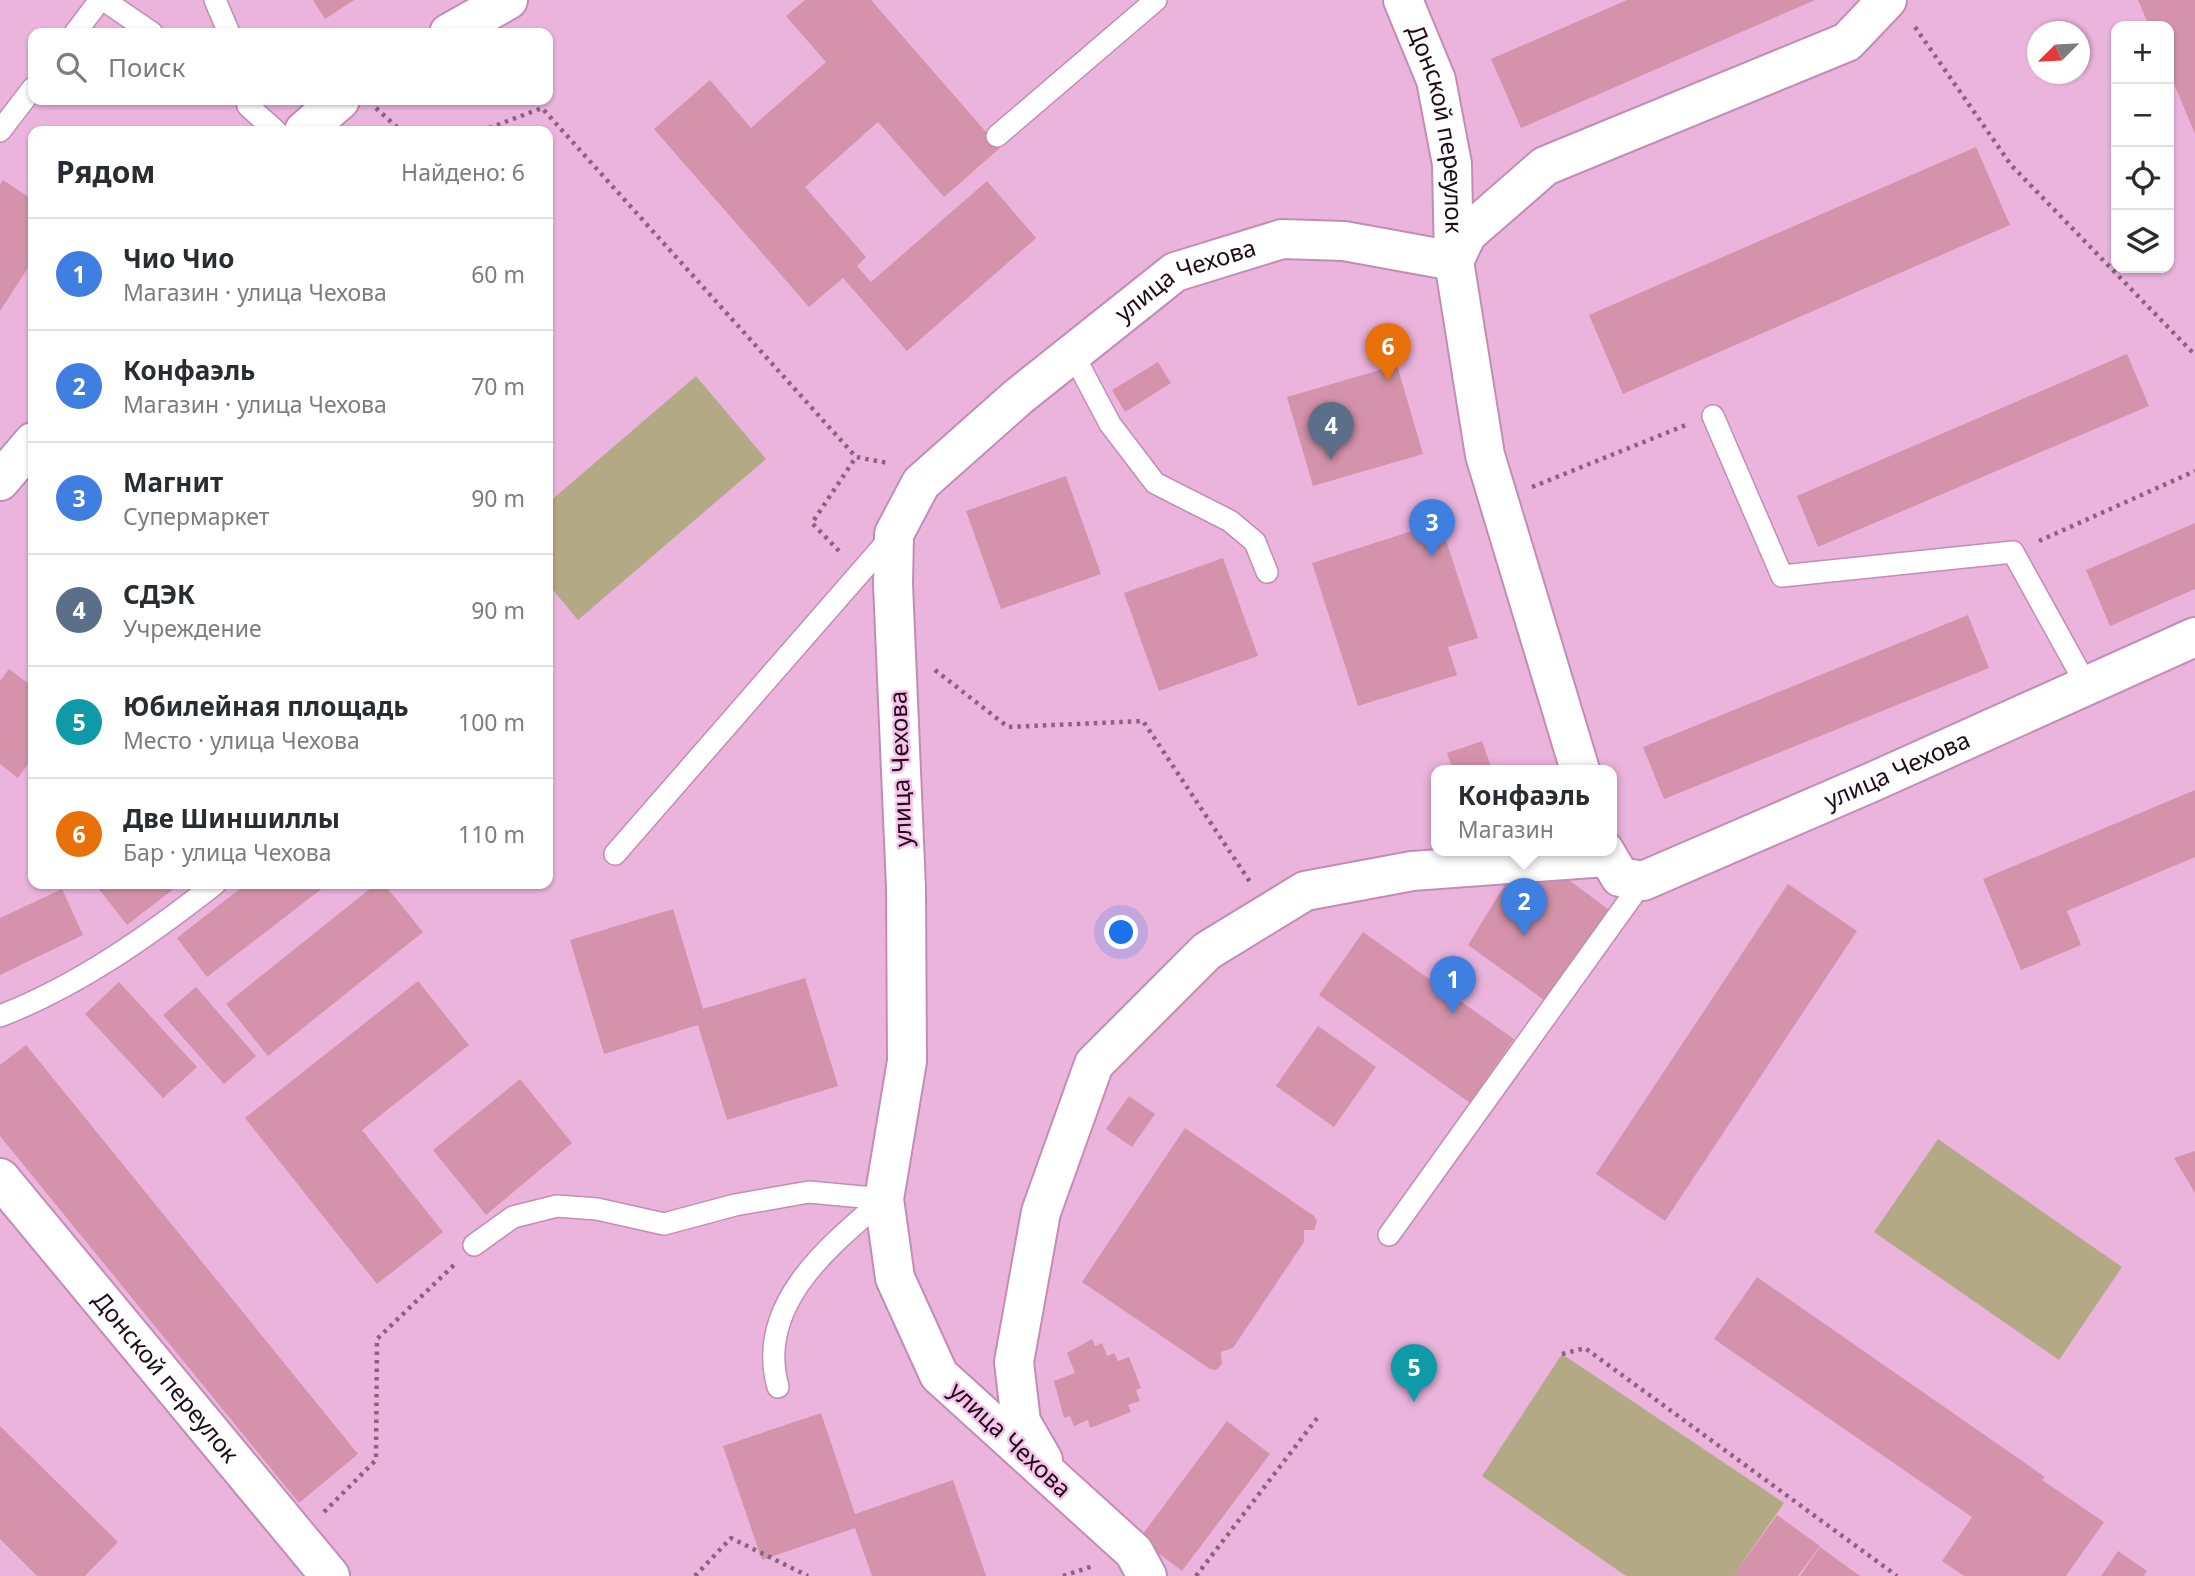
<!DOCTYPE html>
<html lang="ru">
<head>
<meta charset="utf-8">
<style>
  body { margin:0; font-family:"Noto Sans",sans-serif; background:#f2f2f3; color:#2b2b33 }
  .controls { position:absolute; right:21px; top:21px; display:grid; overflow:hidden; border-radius:14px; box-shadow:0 2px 5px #0004 }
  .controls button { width:63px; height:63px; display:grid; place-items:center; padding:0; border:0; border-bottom:2px solid #e1e1e2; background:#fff; color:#2b2b33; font:35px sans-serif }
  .compass { position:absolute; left:2027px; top:21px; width:63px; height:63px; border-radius:50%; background:#fff; box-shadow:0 2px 5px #0004; rotate:246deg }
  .you { position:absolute; left:1122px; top:933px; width:24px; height:24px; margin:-18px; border:5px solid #fff; border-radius:50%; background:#1a73e8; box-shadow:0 0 0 10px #1a73e833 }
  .badge { display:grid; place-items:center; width:46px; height:46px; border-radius:50%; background:#0b8043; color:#fff; font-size:23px; font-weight:700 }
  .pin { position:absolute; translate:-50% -58px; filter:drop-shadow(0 2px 4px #0008) }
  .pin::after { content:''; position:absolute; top:37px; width:24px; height:21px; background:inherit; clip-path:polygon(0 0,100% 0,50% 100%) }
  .popup { position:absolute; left:1431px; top:765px; width:186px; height:91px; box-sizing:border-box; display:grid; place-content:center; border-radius:14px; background:#fff; filter:drop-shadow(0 2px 5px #0005); font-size:23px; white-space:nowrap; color:#7c7c81 }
  .popup b { font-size:26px; color:#2b2b33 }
  .popup::after { content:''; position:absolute; left:50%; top:100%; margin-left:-14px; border:14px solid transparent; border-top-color:#fff }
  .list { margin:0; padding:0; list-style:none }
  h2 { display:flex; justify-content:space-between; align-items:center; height:91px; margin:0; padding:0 28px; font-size:30px }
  h2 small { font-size:23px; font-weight:400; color:#7c7c81 }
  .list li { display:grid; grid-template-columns:46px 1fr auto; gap:21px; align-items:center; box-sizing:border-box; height:112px; padding:0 28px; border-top:2px solid #e1e1e2 }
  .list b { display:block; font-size:26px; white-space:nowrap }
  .list p { margin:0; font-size:23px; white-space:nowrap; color:#7c7c81 }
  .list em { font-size:23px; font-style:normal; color:#7c7c81 }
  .icon { flex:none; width:38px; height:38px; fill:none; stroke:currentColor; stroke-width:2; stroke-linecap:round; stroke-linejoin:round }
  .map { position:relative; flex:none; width:2195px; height:1576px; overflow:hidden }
  .search { position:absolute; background:#fff; box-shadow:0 2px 5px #0004; left:28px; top:28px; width:525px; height:77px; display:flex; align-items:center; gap:18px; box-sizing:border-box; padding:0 24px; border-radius:14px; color:#7c7c81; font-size:26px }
  .panel { position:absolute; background:#fff; box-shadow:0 2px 5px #0004; left:28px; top:126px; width:525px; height:763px; border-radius:14px }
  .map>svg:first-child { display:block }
  .green { fill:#b3a984 }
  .building { fill:#d493ab }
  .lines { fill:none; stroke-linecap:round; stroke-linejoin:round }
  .lane-casing { stroke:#c28db5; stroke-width:24 }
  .street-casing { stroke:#c28db5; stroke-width:42 }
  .secondary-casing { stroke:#c28db5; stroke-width:42 }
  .path { stroke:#89637f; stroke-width:4.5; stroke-dasharray:3.5 5; stroke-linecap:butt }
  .lane { stroke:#fff; stroke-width:21 }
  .street { stroke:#fff; stroke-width:38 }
  .secondary { stroke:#fff; stroke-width:38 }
  .labels { text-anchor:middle; stroke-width:5; stroke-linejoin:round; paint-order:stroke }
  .street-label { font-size:24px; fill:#1f0b1a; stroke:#f8c1ea }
</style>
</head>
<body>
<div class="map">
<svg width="2195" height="1576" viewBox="0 0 2195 1576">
  <rect width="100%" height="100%" fill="#ebb4dd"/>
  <g class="green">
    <path d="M 696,376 L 766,459 L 578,620 L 548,584 L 548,503 Z"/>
    <path d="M 1938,1139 L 2122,1267 L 2059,1360 L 1874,1232 Z"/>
    <path d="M 1562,1354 L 1784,1503 L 1733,1576 L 1626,1576 L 1482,1476 Z"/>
  </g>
  <g class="building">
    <path d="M 313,0 L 354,0 L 325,19 Z"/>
    <path d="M 805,0 L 871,0 L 1000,148 L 944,197 L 878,122 L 805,187 L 866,257 L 857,266 L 871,282 L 987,181 L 1036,238 L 907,351 L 843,278 L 809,307 L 654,129 L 710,80 L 751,128 L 826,62 L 786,16 Z"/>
    <path d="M 1627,0 L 1815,0 L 1521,128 L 1491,59 Z"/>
    <path d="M 2138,0 L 2195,0 L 2195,134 L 2169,72 L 2169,26 L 2149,26 Z"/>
    <path d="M 1976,147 L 2010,225 L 1623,394 L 1589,315 Z"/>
    <path d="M 3,180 L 33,200 L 33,260 L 0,311 L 0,185 Z"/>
    <path d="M 2127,354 L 2149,406 L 1818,547 L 1797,496 Z"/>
    <path d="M 1158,362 L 1171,383 L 1125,412 L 1112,390 Z"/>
    <path d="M 1397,365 L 1423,454 L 1313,486 L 1287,397 Z"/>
    <path d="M 1066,476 L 1101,574 L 1001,609 L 966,511 Z"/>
    <path d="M 1440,522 L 1478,638 L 1448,647 L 1457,675 L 1358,706 L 1312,563 Z"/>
    <path d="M 2195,523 L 2195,589 L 2110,626 L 2086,570 Z"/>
    <path d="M 1223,558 L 1258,656 L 1159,691 L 1124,593 Z"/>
    <path d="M 1968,615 L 1989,668 L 1664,799 L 1643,747 Z"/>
    <path d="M 9,669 L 33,687 L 33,757 L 18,778 L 0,764 L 0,681 Z"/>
    <path d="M 1482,741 L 1492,770 L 1453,770 L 1447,753 Z"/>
    <path d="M 2195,790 L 2195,857 L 2067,911 L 2081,945 L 2021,970 L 1983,879 Z"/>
    <path d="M 1554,869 L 1612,912 L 1547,1002 L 1468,945 L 1512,873 Z"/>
    <path d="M 95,884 L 180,884 L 127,925 Z"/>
    <path d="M 246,884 L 328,884 L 207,977 L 177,938 Z"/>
    <path d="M 376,884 L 384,884 L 423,932 L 268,1056 L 226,1004 Z"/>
    <path d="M 1788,884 L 1857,931 L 1665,1221 L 1596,1174 Z"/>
    <path d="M 62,889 L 83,935 L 0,975 L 0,918 Z"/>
    <path d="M 673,909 L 703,1009 L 805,978 L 838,1086 L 727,1120 L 698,1025 L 604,1054 L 570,940 Z"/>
    <path d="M 1363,932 L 1514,1039 L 1470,1103 L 1319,995 Z"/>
    <path d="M 418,981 L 469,1045 L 362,1130 L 443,1232 L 377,1284 L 245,1118 Z"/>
    <path d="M 119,982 L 197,1067 L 163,1098 L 85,1014 Z"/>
    <path d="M 196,987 L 256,1056 L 224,1084 L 163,1015 Z"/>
    <path d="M 1318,1026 L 1376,1067 L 1334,1127 L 1276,1086 Z"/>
    <path d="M 26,1045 L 358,1454 L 299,1503 L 0,1136 L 0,1065 Z"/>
    <path d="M 520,1079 L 572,1143 L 486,1215 L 433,1150 Z"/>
    <path d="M 1129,1096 L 1155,1114 L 1132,1147 L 1106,1129 Z"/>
    <path d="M 1185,1128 L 1314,1216 L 1317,1221 L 1314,1230 L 1304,1230 L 1304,1242 L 1233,1348 L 1221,1352 L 1222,1364 L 1216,1370 L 1210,1369 L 1082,1282 Z"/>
    <path d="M 2195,1151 L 2195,1193 L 2174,1158 Z"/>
    <path d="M 1757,1277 L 2045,1477 L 2042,1480 L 2104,1522 L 2066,1576 L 1964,1576 L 1942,1561 L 1972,1517 L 1714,1339 Z"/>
    <path d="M 1092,1339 L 1095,1346 L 1102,1343 L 1107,1356 L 1114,1353 L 1118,1361 L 1129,1357 L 1141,1388 L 1136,1390 L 1140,1401 L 1128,1405 L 1131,1412 L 1090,1428 L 1088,1420 L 1074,1426 L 1070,1416 L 1064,1418 L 1054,1381 L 1075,1373 L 1067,1353 Z"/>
    <path d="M 821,1413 L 855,1514 L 953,1480 L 986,1576 L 872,1576 L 855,1528 L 762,1560 L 723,1446 Z"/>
    <path d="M 1227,1421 L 1270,1454 L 1182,1571 L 1139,1539 Z"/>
    <path d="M 0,1426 L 118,1542 L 85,1576 L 37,1576 L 0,1539 Z"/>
    <path d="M 1777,1515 L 1820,1546 L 1798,1576 L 1733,1576 Z"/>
    <path d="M 1820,1547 L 1860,1576 L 1800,1576 Z"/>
    <path d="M 2118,1551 L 2147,1571 L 2144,1576 L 2101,1576 Z"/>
  </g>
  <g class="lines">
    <defs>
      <g id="lane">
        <path d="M 104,0 L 152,33"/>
        <path d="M 215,0 L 229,33"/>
        <path d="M 75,33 L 100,0"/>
        <path d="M 247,100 L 248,106 L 276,131"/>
        <path d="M 0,131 L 33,88"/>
        <path d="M 997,136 L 1156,0"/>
        <path d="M 1073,354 L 1110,424 L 1155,483 L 1230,521 L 1255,542 L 1267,572"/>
        <path d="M 1713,416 L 1782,576 L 2013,552 L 2087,686"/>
        <path d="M 615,854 L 893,535"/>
        <path d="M 0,1016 C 78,986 150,935 215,884"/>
        <path d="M 1389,1235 L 1643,881"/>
        <path d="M 474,1245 L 513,1217 L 557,1206 L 597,1209 L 664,1224 L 735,1205 L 809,1192 L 884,1199 C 829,1246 755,1305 778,1387"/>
      </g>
      <g id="street">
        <path id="s1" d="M 0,1178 L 330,1576"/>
        <path d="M 1043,1460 L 1021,1422 L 1014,1362 L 1041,1212 L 1094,1064 L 1207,951 L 1305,891 L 1412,871 L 1606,857"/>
        <path id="s2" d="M 1147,1576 L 1134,1552 L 939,1375 L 895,1278 L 884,1199 L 907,1061 L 906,888 L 893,584 L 894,534 L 921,483 L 1018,397 L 1175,272 L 1282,239 L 1344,241 L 1454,261 L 1467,234 L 1545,166 L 1847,42 L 1887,0"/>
      </g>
      <g id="secondary">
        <path id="s3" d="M 1403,0 L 1436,80 L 1452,164 L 1454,261 L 1485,455 L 1580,770"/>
        <path d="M 449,33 L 508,0"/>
        <path d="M 304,131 L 340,100"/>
        <path d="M 0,481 L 33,442"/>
        <path id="s4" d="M 1604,850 L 1620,877 L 1643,881 L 1870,783 L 2195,637"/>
      </g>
    </defs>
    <use href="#lane" class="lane-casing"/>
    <use href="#street" class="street-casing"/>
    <use href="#secondary" class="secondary-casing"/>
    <g class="path">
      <path d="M 1915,27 L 2011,165 L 2195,355"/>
      <path d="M 376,108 L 401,131"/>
      <path d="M 481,131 L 542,108 L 856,457 L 888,463"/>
      <path d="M 1532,487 L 1686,425"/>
      <path d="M 2039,541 L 2195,471"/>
      <path d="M 839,551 L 812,523 L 856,457"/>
      <path d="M 935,670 L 1008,727 L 1143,721 L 1250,882"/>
      <path d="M 1562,1354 L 1585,1348 L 1897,1576"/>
      <path d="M 324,1512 L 376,1460 L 377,1339 L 455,1264"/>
      <path d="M 695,1576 L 731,1538 L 808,1576"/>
      <path d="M 1063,1576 L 1093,1566"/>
      <path d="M 1196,1576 L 1318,1417"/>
    </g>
    <use href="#lane" class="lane"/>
    <use href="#street" class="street"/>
    <use href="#secondary" class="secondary"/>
  </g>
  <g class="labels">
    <g class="street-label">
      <text dy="8" stroke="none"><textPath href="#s3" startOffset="135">Донской переулок</textPath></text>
      <text dy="8" stroke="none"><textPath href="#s2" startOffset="1538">улица Чехова</textPath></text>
      <text transform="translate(901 769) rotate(-92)" y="8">улица Чехова</text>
      <text dy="8" stroke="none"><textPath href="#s4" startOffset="332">улица Чехова</textPath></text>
      <text dy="8" stroke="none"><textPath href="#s1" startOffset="259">Донской переулок</textPath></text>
      <text transform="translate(1010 1440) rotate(43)" y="8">улица Чехова</text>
    </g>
  </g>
</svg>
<div class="controls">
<button>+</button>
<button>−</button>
<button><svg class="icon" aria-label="locate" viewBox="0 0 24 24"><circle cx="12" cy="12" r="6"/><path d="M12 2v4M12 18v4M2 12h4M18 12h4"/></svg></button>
<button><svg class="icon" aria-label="layers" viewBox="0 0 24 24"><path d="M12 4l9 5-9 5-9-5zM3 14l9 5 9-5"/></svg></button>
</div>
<svg class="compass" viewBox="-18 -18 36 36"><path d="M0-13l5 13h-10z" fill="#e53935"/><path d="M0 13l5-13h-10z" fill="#7c7c81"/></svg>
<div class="you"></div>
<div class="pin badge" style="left:1453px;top:1014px;background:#3f7fe0">1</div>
<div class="pin badge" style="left:1524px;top:936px;background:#3f7fe0">2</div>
<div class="popup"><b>Конфаэль</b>Магазин</div>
<div class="pin badge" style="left:1432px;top:557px;background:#3f7fe0">3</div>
<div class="pin badge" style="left:1331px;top:460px;background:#5c6f8a">4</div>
<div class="pin badge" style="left:1414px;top:1402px;background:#0f9aa8">5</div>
<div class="pin badge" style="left:1388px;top:381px;background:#e8710a">6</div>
<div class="search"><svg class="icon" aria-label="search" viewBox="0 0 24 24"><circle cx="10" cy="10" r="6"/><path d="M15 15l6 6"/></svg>Поиск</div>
<section class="panel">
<h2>Рядом<small>Найдено: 6</small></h2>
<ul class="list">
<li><span class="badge" style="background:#3f7fe0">1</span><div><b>Чио Чио</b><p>Магазин · улица Чехова</p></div><em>60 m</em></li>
<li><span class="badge" style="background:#3f7fe0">2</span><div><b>Конфаэль</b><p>Магазин · улица Чехова</p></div><em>70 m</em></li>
<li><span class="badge" style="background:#3f7fe0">3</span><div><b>Магнит</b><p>Супермаркет</p></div><em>90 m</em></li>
<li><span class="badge" style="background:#5c6f8a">4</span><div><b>СДЭК</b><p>Учреждение</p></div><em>90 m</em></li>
<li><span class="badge" style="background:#0f9aa8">5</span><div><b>Юбилейная площадь</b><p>Место · улица Чехова</p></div><em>100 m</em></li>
<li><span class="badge" style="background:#e8710a">6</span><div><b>Две Шиншиллы</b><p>Бар · улица Чехова</p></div><em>110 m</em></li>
</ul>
</section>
</div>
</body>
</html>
